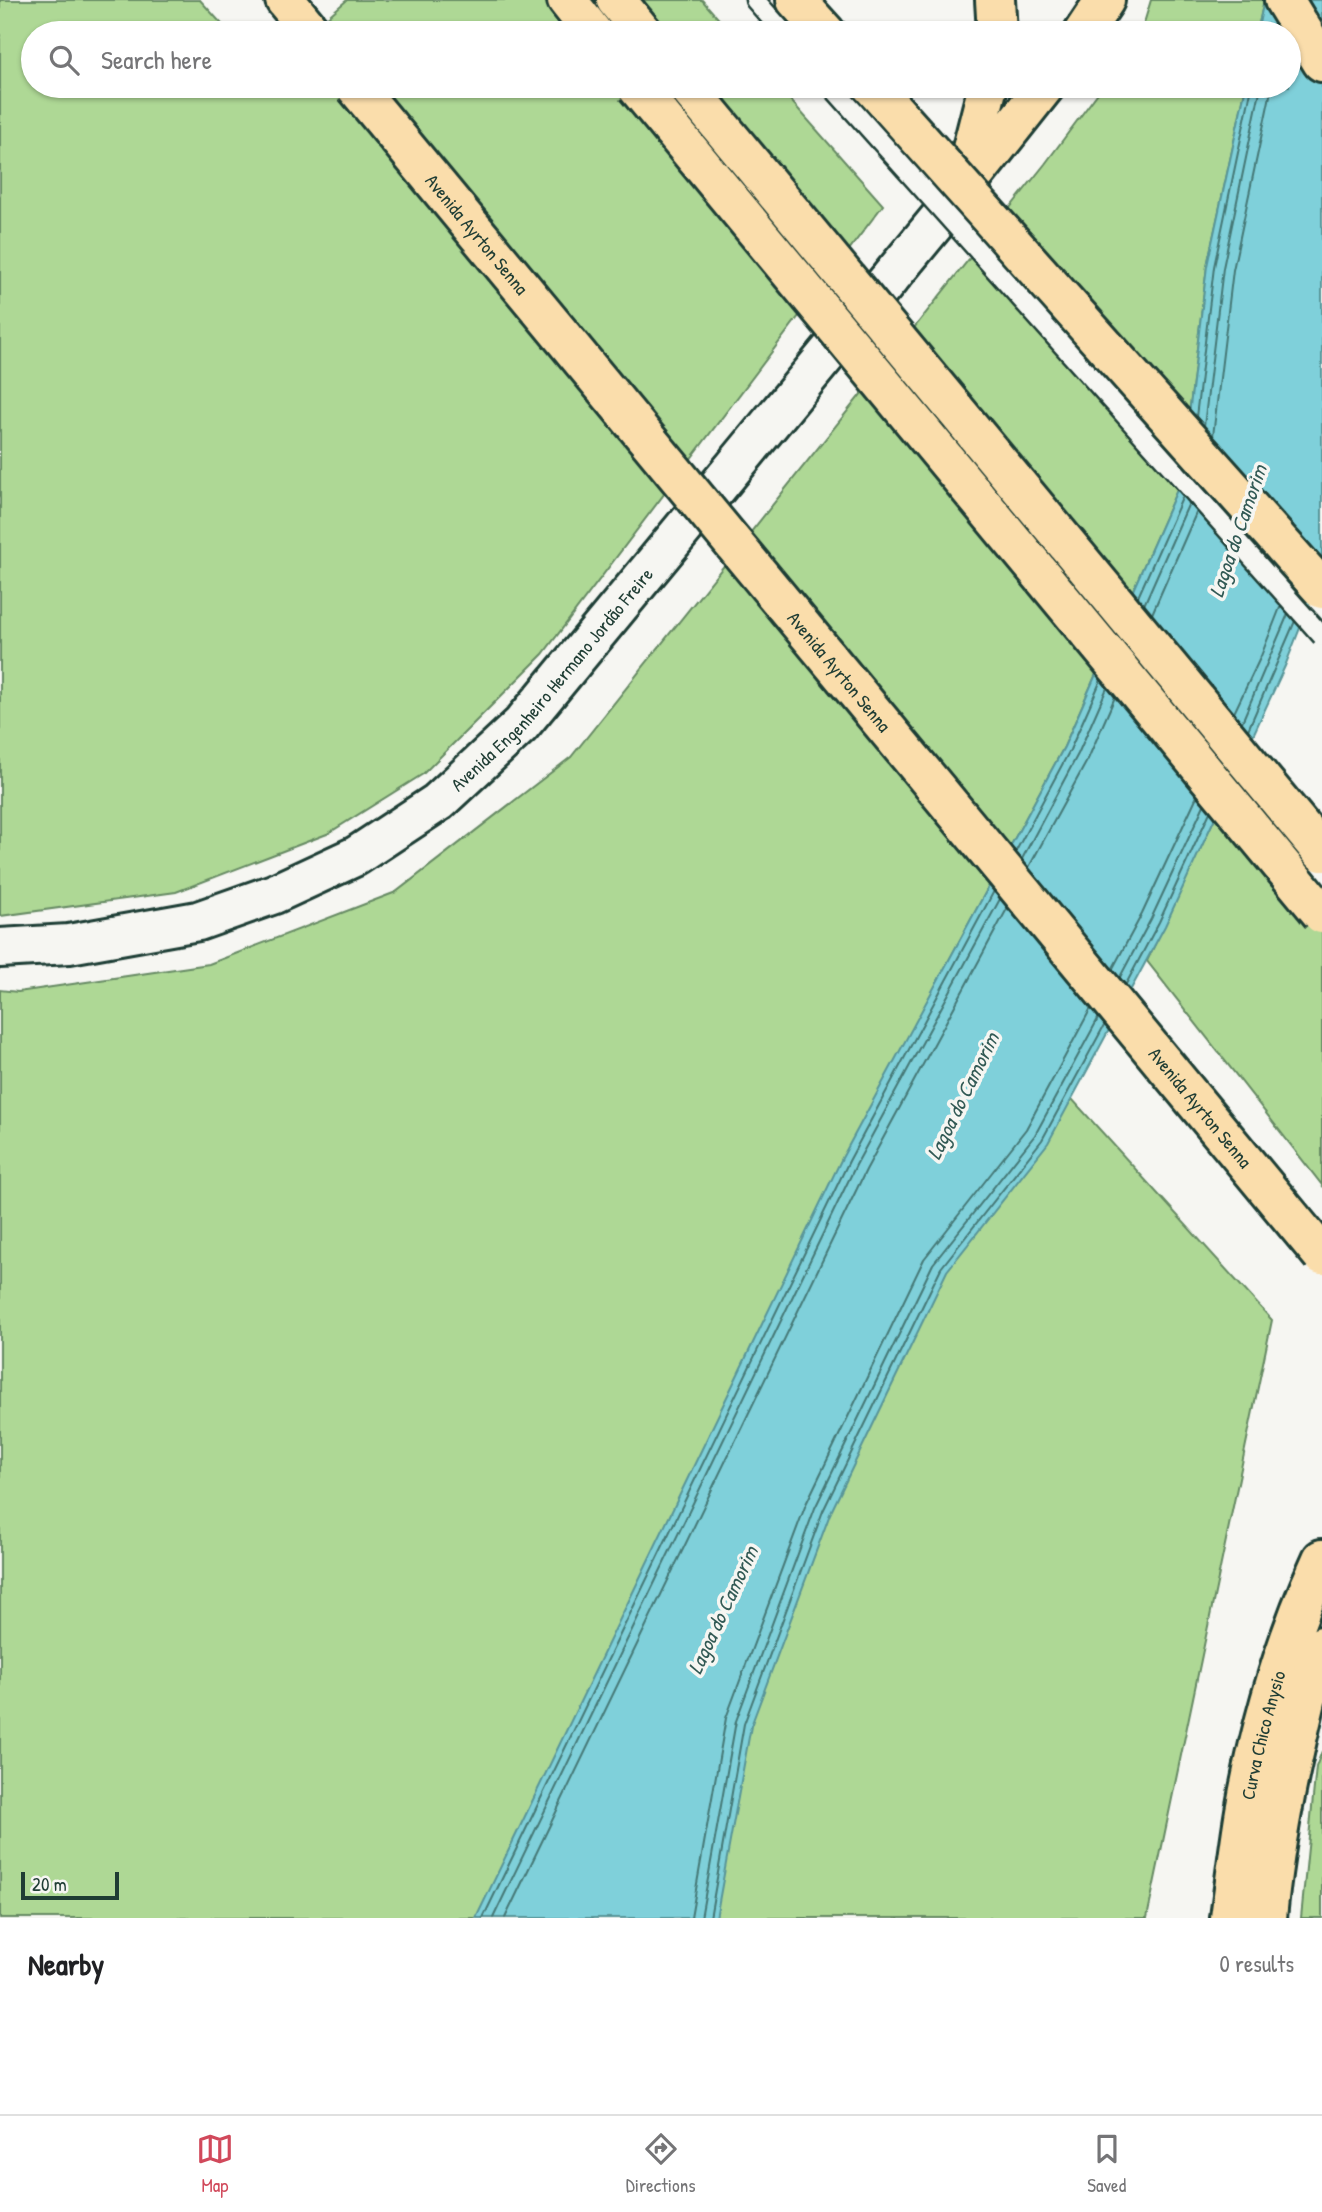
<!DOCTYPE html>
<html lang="en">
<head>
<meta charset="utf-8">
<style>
  body { margin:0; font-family:"Patrick Hand",sans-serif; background:#f2f2f2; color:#202124 }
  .scale { position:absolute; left:21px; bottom:18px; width:98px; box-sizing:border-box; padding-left:7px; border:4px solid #1f3d34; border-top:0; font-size:19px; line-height:24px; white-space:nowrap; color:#1f3d34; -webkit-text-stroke:5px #f6f6f2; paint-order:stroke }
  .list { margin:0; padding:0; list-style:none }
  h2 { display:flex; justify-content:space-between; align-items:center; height:91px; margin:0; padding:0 28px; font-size:30px }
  h2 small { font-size:23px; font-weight:400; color:#757577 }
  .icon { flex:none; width:38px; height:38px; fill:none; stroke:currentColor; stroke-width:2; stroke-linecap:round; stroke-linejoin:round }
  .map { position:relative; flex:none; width:1322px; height:1918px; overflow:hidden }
  .search { position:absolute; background:#fff; box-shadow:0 2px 5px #0004; left:21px; right:21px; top:21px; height:77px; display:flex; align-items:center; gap:18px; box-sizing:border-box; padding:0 24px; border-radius:38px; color:#757577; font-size:26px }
  .sheet { height:196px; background:#fff }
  nav { display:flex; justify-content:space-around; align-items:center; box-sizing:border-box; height:98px; border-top:2px solid #e0e0e0; background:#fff; font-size:19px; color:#757577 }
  nav a { display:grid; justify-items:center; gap:4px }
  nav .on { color:#d1495b }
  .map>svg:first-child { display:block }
  .green { fill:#aed895; stroke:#668a64; stroke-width:2 }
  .water { fill:#7fd0da; stroke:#599598; stroke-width:2 }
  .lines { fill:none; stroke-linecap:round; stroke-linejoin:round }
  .shore { stroke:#457876; stroke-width:2 }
  .service-casing { stroke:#1f3d34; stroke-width:23 }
  .tertiary-casing { stroke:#1f3d34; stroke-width:44 }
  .trunk-casing { stroke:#1f3d34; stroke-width:44 }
  .motorway-casing { stroke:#1f3d34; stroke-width:44 }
  .service { stroke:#f6f6f2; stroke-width:18 }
  .tertiary { stroke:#f6f6f2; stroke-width:38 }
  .trunk { stroke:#faddab; stroke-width:38 }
  .motorway { stroke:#faddab; stroke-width:38 }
  .service-bridge-casing { stroke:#1f3d34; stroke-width:23; stroke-linecap:butt }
  .trunk-bridge-casing { stroke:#1f3d34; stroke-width:44; stroke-linecap:butt }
  .motorway-bridge-casing { stroke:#1f3d34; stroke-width:44; stroke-linecap:butt }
  .service-bridge { stroke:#f6f6f2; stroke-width:18 }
  .trunk-bridge { stroke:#faddab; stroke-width:38 }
  .motorway-bridge { stroke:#faddab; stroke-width:38 }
  .labels { text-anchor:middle; stroke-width:7; stroke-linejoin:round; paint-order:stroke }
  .street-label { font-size:19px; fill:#1f3d34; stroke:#f6f6f2 }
  .water-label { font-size:21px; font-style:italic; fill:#325a55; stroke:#f6f6f2 }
</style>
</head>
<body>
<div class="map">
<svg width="1322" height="1918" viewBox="0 0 1322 1918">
  <rect width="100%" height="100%" fill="#f6f6f2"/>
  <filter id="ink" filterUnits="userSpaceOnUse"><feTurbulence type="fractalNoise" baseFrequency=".0143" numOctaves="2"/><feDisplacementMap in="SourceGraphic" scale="14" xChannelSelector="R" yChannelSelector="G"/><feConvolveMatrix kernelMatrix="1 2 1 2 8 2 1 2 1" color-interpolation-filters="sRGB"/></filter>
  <g filter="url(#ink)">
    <g class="green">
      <path d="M 0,0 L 200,0 L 230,33 L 33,33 L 33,86 L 778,86 L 883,205 L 543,654 L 423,774 L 327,834 L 176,892 L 0,916 Z"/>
      <path d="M 347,0 L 702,0 L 731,33 L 309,33 Z"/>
      <path d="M 1151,0 L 1264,0 L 1257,33 L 1141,33 Z"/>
      <path d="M 1103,86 L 1246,86 L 1207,266 L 1181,481 L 1064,747 L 948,962 L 1272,1320 L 1147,1918 L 0,1918 L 0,990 L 18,992 L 209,964 L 396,892 L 571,757 L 1045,164 Z"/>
      <path d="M 1219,809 L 1322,928 L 1322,1185 L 1147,961 Z"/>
      <path d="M 1322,1751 L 1322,1918 L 1301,1918 L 1316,1767 Z"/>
    </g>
    <path class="water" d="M 1264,0 L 1322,0 L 1322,572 L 1285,666 L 1165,926 L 1048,1143 L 947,1271 L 830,1514 L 751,1726 L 716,1918 L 476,1918 L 842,1158 L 1064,747 L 1181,481 L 1207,266 L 1246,86 L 1289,86 L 1289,33 L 1257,33 Z"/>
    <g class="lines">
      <g class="shore">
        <path d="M 1196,417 L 1214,267 L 1252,86"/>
        <path d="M 1204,426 L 1223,268 L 1261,86"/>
        <path d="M 1213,436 L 1233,270 L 1272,86"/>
        <path d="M 1138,597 L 1183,496"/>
        <path d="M 1144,605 L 1189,503"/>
        <path d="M 1152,614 L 1197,511"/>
        <path d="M 1234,713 L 1261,656 L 1281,605"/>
        <path d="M 1242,722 L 1288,614"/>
        <path d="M 1248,730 L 1295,621"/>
        <path d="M 1016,851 L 1070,750 L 1101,680"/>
        <path d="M 1022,859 L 1078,754 L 1107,688"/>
        <path d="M 1029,867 L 1088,759 L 1115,697"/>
        <path d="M 1113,968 L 1142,914 L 1197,796"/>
        <path d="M 1120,977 L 1151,919 L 1204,805"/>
        <path d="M 1126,984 L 1159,922 L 1210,812"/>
        <path d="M 483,1918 L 849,1161 L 994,891"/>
        <path d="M 493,1918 L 856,1165 L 1000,899"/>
        <path d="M 505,1918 L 866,1170 L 1008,907"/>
        <path d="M 691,1918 L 726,1718 L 806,1504 L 924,1259 L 1026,1129 L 1091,1008"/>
        <path d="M 701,1918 L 736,1721 L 815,1508 L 933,1264 L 1035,1135 L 1099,1017"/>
        <path d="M 710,1918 L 744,1724 L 823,1511 L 941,1268 L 1042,1140 L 1105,1024"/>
      </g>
      <defs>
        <path id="service" d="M 755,0 L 784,33"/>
        <g id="tertiary">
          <path id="s1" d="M 0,948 L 69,944 L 198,921 L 274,894 L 356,856 L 438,802 L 521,725 L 961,192"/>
        </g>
        <g id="trunk">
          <path d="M 285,0 L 312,33"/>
          <path d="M 796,0 L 826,33"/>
          <path d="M 995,0 L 997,33"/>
          <path d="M 1284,0 L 1322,62"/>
          <path d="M 1083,33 L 1105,0"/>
          <path d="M 964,180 L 988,86"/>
          <path d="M 961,192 L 1045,86"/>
          <path id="s2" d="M 1230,1918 C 1235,1882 1239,1847 1245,1811 C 1260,1727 1286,1637 1322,1559"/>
          <path d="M 1267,1918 C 1275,1830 1295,1745 1316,1659 L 1322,1646"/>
        </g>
        <g id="motorway">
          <path d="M 567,0 L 593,33"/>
          <path d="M 616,0 L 643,33"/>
        </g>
      </defs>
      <use href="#service" class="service-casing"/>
      <use href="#tertiary" class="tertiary-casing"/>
      <use href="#trunk" class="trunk-casing"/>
      <use href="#motorway" class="motorway-casing"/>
      <use href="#service" class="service"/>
      <use href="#tertiary" class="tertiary"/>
      <use href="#trunk" class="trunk"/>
      <use href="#motorway" class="motorway"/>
      <defs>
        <path id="service-bridge" d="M 831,86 L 1322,636"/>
        <g id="trunk-bridge">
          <path id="s3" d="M 355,86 C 676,477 1001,864 1322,1255"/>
          <path d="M 872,86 L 1322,589"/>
        </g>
        <g id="motorway-bridge">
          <path d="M 636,86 L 1322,914"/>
          <path d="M 687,86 L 1322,852"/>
        </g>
      </defs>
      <use href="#service-bridge" class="service-bridge-casing"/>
      <use href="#trunk-bridge" class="trunk-bridge-casing"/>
      <use href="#motorway-bridge" class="motorway-bridge-casing"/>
      <use href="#service-bridge" class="service-bridge"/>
      <use href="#trunk-bridge" class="trunk-bridge"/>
      <use href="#motorway-bridge" class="motorway-bridge"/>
    </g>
  </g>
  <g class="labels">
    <g class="street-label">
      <text dy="7" stroke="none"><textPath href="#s3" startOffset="192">Avenida Ayrton Senna</textPath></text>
      <text dy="7" stroke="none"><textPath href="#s3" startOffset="760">Avenida Ayrton Senna</textPath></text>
      <text dy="7" stroke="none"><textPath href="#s1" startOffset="637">Avenida Engenheiro Hermano Jordão Freire</textPath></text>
      <text dy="7" stroke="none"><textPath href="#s3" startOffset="1326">Avenida Ayrton Senna</textPath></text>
      <text dy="7" stroke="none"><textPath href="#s2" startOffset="186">Curva Chico Anysio</textPath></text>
    </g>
    <g class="water-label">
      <text transform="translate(1238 531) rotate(-71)" y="7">Lagoa do Camorim</text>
      <text transform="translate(963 1096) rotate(-64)" y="7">Lagoa do Camorim</text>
      <text transform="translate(723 1610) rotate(-65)" y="7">Lagoa do Camorim</text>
    </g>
  </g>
</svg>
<div class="scale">20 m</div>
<div class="search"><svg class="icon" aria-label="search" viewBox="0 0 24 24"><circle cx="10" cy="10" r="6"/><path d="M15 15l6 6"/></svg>Search here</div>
</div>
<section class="sheet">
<h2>Nearby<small>0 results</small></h2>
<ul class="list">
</ul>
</section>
<nav>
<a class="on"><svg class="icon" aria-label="map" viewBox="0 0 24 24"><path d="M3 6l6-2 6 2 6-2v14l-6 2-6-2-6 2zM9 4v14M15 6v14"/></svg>Map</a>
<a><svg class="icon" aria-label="directions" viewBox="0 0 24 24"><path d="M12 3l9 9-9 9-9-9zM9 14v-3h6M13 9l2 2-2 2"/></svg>Directions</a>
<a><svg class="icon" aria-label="saved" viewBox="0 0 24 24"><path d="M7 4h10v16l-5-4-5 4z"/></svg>Saved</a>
</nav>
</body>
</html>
